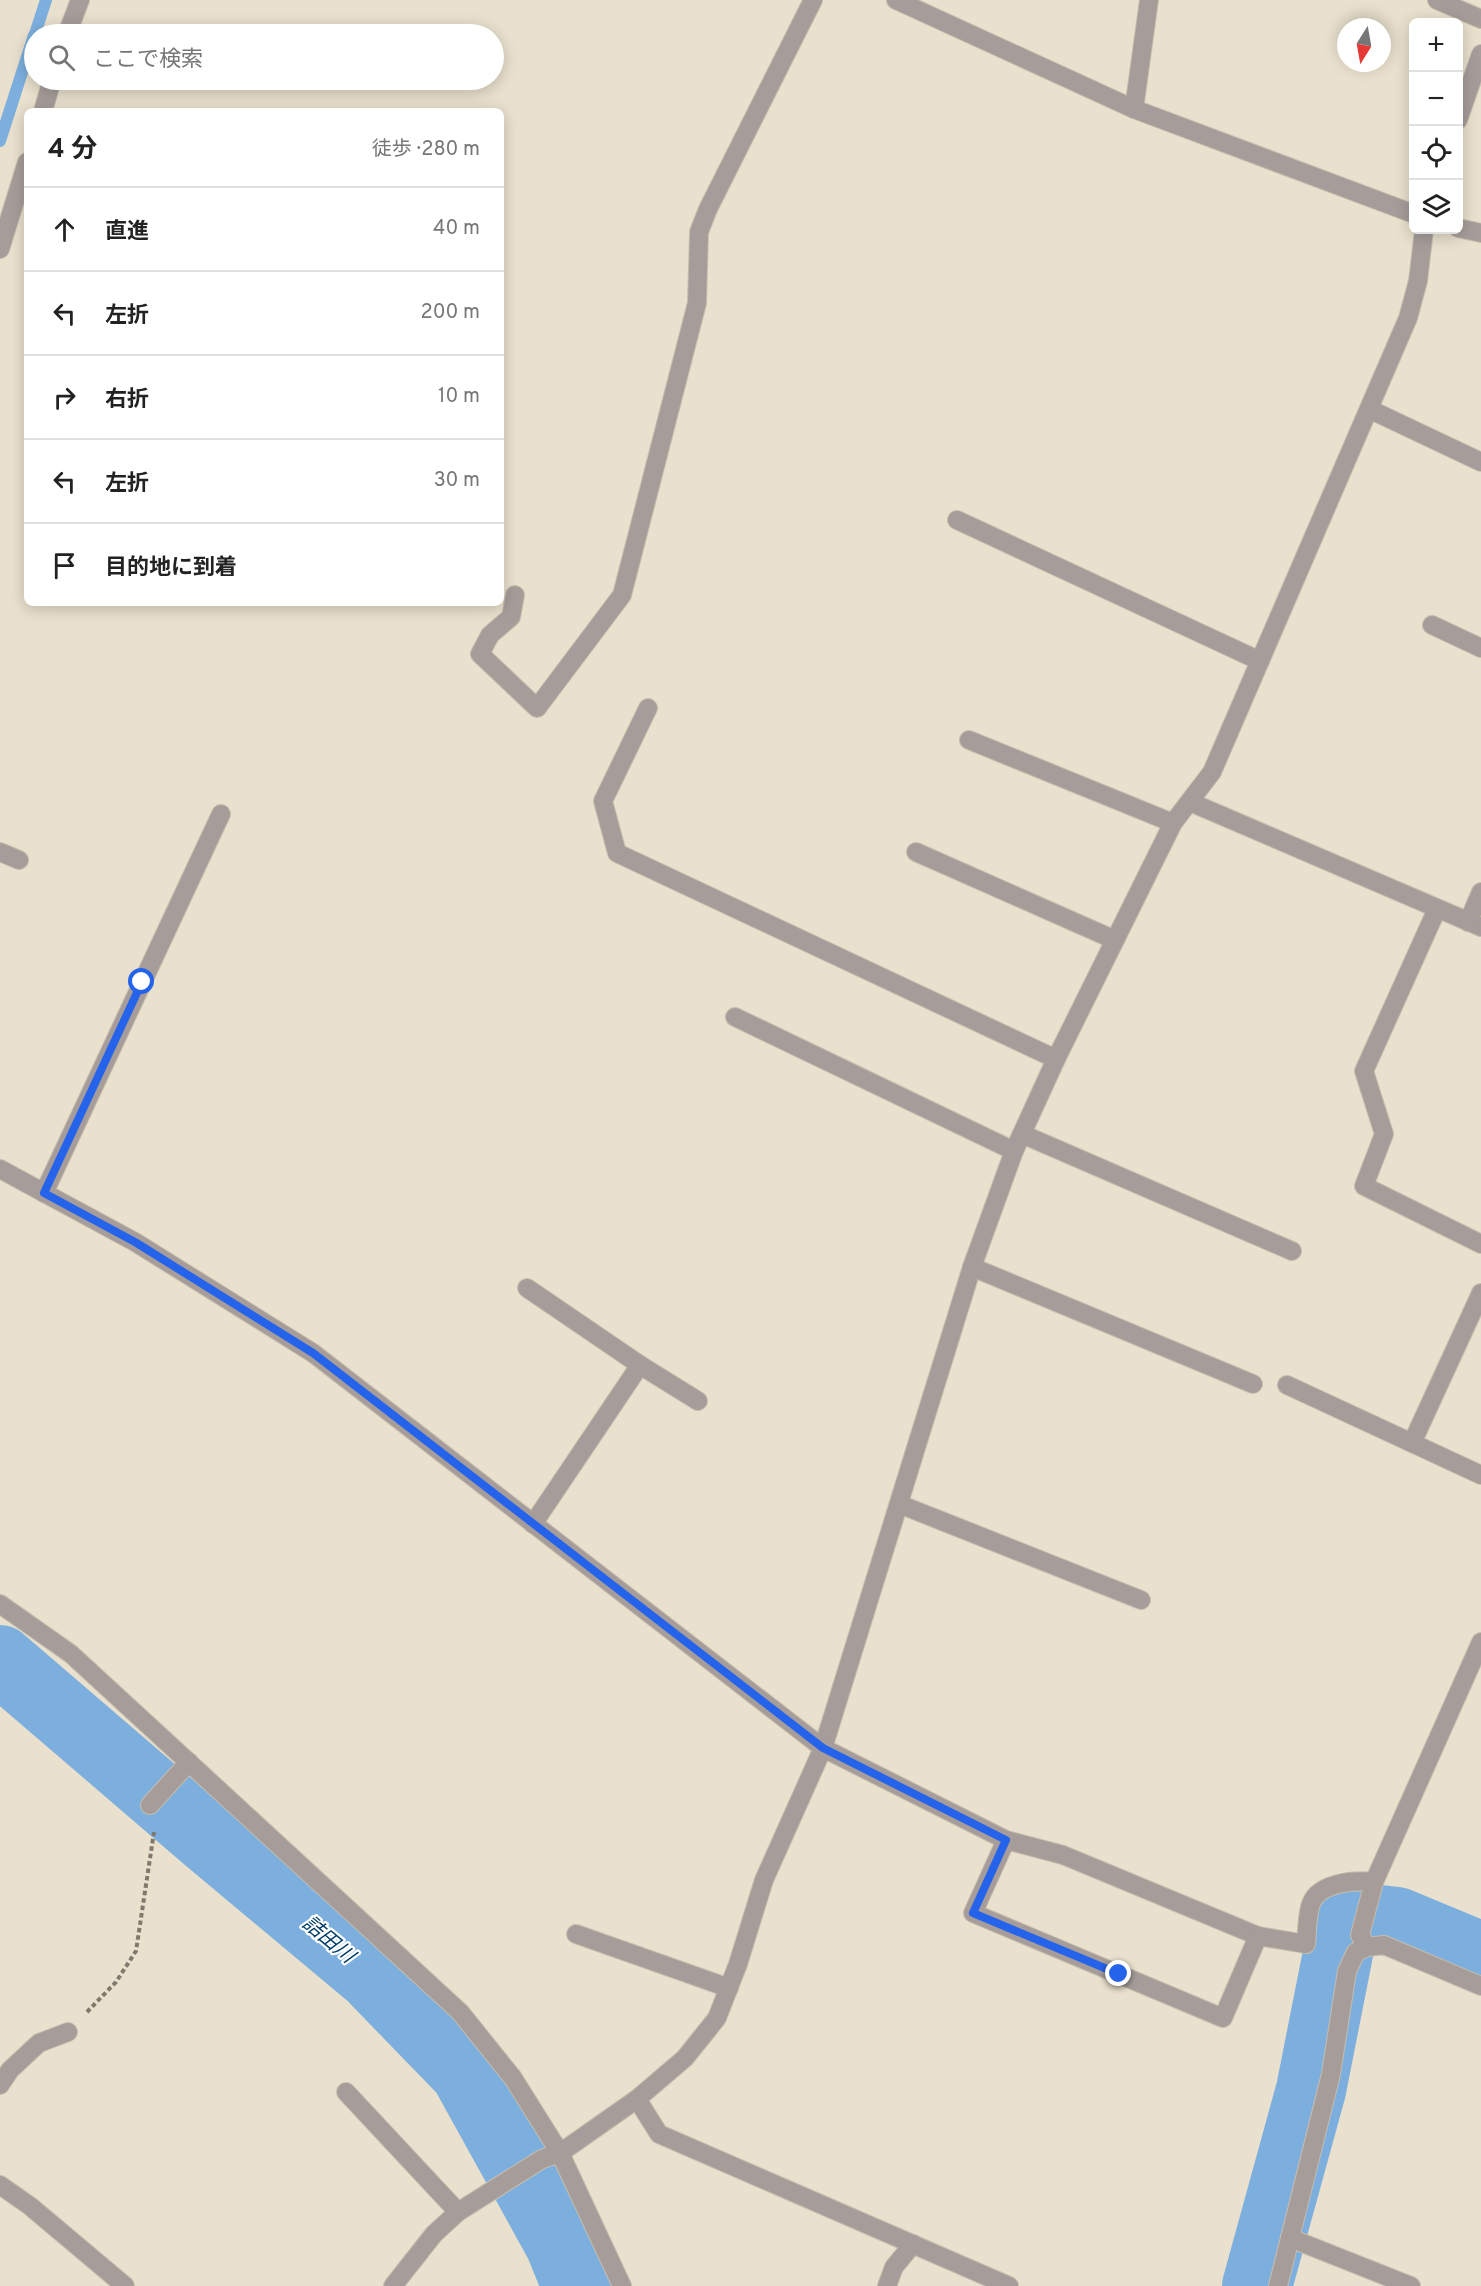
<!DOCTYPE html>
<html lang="ja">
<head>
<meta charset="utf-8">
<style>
  body { margin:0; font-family:Overpass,"Noto Sans JP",sans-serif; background:#f6f6f6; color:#222 }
  .controls { position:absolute; right:18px; top:18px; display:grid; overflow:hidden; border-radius:9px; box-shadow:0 3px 15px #0003 }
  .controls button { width:54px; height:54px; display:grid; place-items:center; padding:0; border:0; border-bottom:2px solid #e0e0e0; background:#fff; color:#222; font:30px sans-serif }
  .compass { position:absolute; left:1337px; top:18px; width:54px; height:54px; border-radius:50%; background:#fff; box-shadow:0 3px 15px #0003; rotate:191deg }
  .stop { position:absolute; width:18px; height:18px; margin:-14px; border:4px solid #2563eb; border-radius:50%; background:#fff }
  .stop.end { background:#2563eb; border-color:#fff; box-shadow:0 2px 6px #0008 }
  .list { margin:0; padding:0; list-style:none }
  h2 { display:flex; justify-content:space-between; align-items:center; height:78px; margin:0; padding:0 24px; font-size:26px }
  h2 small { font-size:20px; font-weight:400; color:#767676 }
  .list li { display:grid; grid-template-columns:39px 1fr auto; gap:18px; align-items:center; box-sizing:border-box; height:84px; padding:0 24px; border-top:2px solid #e0e0e0 }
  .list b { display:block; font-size:22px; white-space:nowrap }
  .list em { font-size:20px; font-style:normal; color:#767676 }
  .icon { flex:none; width:33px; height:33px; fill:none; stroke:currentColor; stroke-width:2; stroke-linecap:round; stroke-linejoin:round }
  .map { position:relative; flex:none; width:1481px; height:2286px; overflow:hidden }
  .search { position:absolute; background:#fff; box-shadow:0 3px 15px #0003; left:24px; top:24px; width:480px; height:66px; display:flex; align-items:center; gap:15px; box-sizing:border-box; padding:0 21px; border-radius:33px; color:#767676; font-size:22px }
  .panel { position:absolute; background:#fff; box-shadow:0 3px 15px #0003; left:24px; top:108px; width:480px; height:498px; border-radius:9px }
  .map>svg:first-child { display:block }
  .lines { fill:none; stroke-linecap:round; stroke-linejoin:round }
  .stream { stroke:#7dafde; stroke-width:12 }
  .river { stroke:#7dafde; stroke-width:70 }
  .minor-casing { stroke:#c6bead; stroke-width:20 }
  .path { stroke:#7f7a6d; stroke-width:4; stroke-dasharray:4.5 3; stroke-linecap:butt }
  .minor { stroke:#a69d9a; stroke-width:18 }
  .route { stroke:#2563eb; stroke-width:8 }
  .labels { text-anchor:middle; stroke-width:4.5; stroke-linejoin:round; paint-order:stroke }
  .water-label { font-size:20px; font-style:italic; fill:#013d68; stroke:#fff }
</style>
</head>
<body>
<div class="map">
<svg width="1481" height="2286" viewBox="0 0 1481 2286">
  <rect width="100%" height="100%" fill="#e9e0cd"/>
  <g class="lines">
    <g class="stream">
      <path d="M 35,34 L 46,0"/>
      <path d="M 0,141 L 34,35"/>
    </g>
    <g class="river">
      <path d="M 0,1660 L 206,1837 L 371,1975 L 465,2072 L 560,2244 L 577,2286"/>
      <path d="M 1257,2286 L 1311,2090 L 1343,1928 L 1354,1917 L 1397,1922 L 1481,1957"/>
    </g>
    <defs>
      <g id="minor">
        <path d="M 896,0 L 1134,109 L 1414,214"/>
        <path d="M 1437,0 L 1481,19"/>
        <path d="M 67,34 L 80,0"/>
        <path d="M 1134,109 L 1149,0"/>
        <path d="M 43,111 L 52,80"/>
        <path d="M 1458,120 L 1481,54"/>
        <path d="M 1458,228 L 1481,233"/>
        <path d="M 0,249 L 27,162"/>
        <path d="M 1369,409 L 1481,462"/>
        <path d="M 957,520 L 1260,661"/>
        <path d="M 515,595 L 511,617 L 490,635 L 480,654 L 537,708 L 622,595 L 697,303 L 699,232 L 708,209 L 813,0"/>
        <path d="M 1432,625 L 1481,648"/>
        <path d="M 648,708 L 603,801 L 617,853 L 1056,1059"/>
        <path d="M 969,740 L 1173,823"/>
        <path d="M 1190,802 L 1481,927"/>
        <path d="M 0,852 L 19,860"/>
        <path d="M 916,852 L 1115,940"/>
        <path d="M 1437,909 L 1364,1071 L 1384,1134 L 1364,1186 L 1481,1244"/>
        <path d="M 1468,922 L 1481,892"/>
        <path d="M 735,1017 L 1014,1151"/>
        <path d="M 1022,1134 L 1292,1251"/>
        <path d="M 0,1169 L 135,1242 L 313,1353 L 823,1748 L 1006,1840 L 1063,1855 L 1258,1936 L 1306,1944 C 1307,1932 1307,1919 1310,1907 C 1316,1882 1354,1880 1374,1882 L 1360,1935 L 1367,1947"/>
        <path d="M 44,1193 L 221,814"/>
        <path d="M 972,1267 L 1253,1384"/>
        <path d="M 527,1288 L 640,1365 L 698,1401"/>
        <path d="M 1287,1385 L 1481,1475"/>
        <path d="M 1412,1443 L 1481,1293"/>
        <path d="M 899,1504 L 1141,1600"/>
        <path d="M 533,1524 L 640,1365"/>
        <path d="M 0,1604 L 71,1654 L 460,2012 L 513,2078 L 560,2153 L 622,2286"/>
        <path d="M 150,1805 L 189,1762"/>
        <path d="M 1006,1840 L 973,1913 L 1223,2018 L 1258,1936"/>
        <path d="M 1374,1882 L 1481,1642"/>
        <path d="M 576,1934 L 729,1988"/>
        <path d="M 0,2085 L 10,2070 L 39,2043 L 68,2032"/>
        <path d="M 346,2092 L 458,2212"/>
        <path d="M 637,2099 L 659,2134 L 1009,2286"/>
        <path d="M 0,2185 L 30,2206 L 125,2286"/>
        <path d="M 1290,2238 L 1411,2286"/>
        <path d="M 393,2286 L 434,2234 L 458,2212 L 542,2159 L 560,2153 L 637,2099 L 685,2058 L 717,2018 L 738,1964 L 764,1880 L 823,1748 L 972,1267 L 1014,1151 L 1056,1059 L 1173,823 L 1212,772 L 1408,318 L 1418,281 L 1424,230"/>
        <path d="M 887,2286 L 894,2267 L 913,2244"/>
        <path d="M 1278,2286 L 1331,2074 L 1347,1971 L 1356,1952 L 1367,1947 L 1384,1945 L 1481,1986"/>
      </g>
    </defs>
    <use href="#minor" class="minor-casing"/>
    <path class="path" d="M 87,2012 L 116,1982 L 136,1951 L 154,1832"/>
    <use href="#minor" class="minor"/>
  </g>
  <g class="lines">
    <path class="route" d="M 142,982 L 44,1193 L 135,1242 L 313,1353 L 823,1748 L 1006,1840 L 973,1913 L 1119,1974"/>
  </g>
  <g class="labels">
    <g class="water-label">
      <text transform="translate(329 1939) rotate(40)" y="7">詰田川</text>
    </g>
  </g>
</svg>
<div class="controls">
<button>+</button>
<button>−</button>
<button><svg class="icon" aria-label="locate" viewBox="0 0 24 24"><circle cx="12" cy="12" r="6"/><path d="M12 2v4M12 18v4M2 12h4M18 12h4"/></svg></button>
<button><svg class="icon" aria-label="layers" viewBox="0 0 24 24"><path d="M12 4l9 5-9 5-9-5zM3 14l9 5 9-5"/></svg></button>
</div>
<svg class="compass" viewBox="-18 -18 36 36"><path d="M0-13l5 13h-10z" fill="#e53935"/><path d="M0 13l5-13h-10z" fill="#767676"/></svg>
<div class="stop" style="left:142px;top:982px"></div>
<div class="stop end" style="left:1119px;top:1974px"></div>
<div class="search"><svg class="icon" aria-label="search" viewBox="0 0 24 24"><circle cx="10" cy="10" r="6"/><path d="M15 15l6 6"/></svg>ここで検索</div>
<section class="panel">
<h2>4 分<small>徒歩 · 280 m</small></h2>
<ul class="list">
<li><svg class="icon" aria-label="ahead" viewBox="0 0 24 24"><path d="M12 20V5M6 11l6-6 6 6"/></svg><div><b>直進</b></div><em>40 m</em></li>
<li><svg class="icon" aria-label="left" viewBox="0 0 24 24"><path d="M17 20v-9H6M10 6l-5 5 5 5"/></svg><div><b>左折</b></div><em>200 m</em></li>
<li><svg class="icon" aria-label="right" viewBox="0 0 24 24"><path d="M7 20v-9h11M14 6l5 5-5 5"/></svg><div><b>右折</b></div><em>10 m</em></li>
<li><svg class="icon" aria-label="left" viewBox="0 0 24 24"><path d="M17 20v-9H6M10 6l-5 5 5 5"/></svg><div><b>左折</b></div><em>30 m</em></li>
<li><svg class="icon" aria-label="arrive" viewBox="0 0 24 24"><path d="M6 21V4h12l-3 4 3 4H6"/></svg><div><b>目的地に到着</b></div></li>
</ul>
</section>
</div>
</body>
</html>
